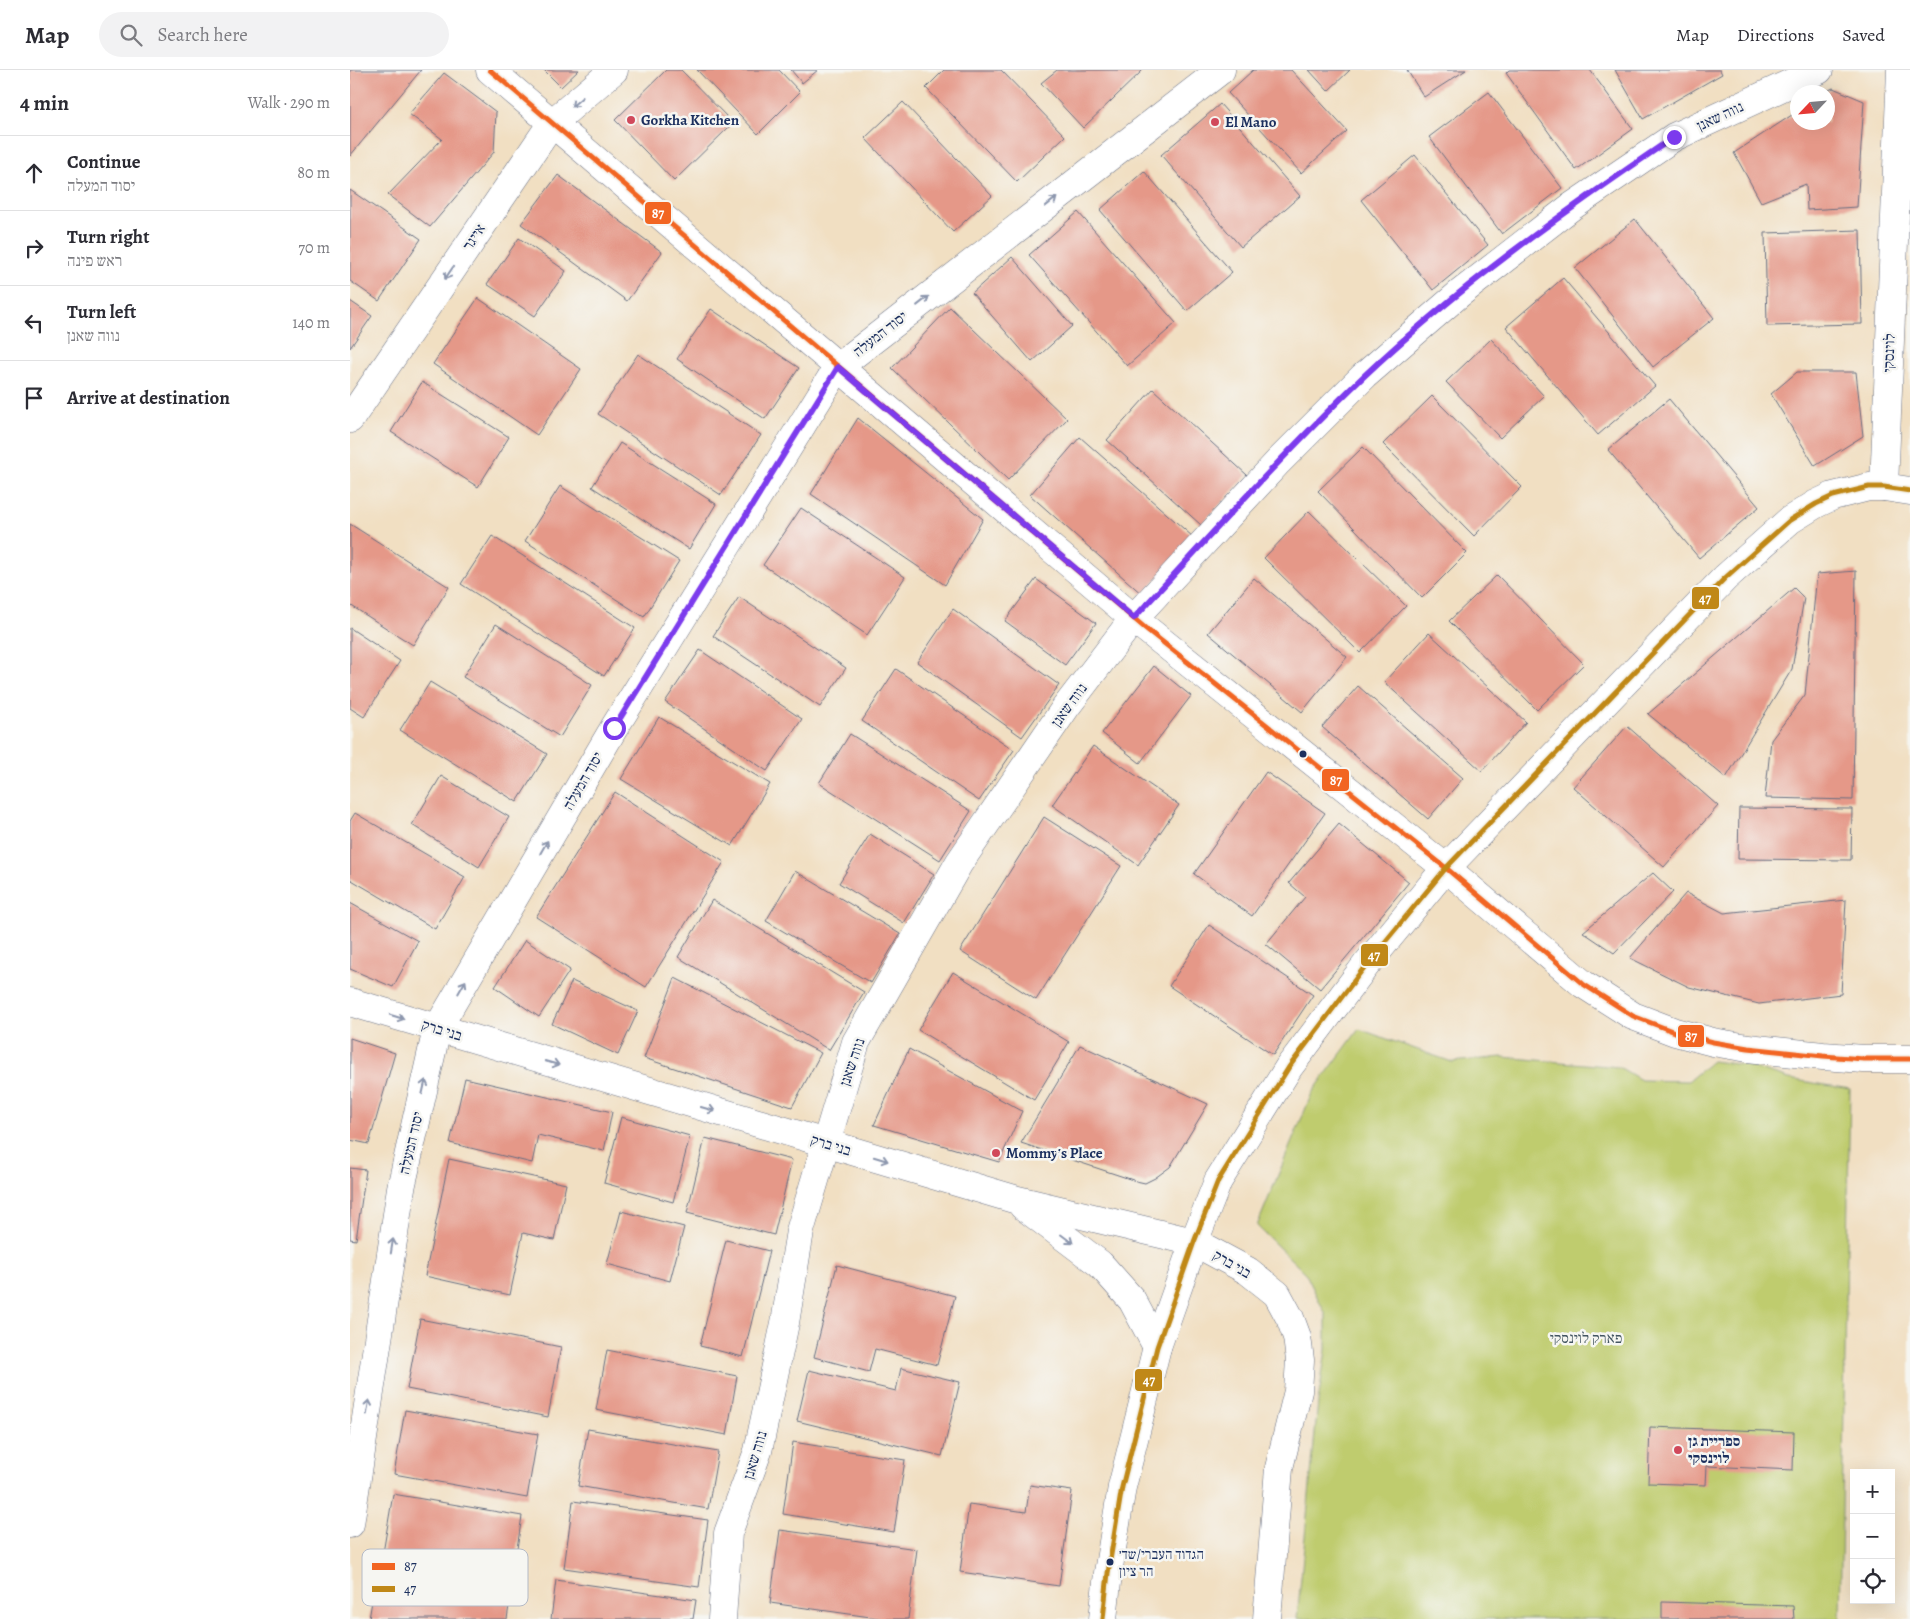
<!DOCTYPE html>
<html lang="en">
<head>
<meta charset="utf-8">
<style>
  body { margin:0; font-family:Alegreya,"Frank Ruhl Libre",serif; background:#f2f2f3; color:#2b2b33 }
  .controls { position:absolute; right:15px; bottom:15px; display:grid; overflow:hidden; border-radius:0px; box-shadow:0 5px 20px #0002 }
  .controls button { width:45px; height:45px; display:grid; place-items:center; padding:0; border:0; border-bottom:1px solid #e1e1e2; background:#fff; color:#2b2b33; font:25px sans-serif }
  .compass { position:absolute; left:1440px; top:15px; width:45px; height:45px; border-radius:50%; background:#fff; box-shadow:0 5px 20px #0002; rotate:244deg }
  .stop { position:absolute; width:15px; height:15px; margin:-11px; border:4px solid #7c3aed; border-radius:50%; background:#fff }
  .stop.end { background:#7c3aed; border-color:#fff; box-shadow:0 1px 5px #0008 }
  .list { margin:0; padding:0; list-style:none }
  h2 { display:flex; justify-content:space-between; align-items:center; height:65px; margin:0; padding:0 20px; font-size:21px }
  h2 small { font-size:16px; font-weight:400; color:#7c7c81 }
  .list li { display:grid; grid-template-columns:32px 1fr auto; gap:15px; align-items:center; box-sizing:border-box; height:75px; padding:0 20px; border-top:1px solid #e1e1e2 }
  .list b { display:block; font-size:19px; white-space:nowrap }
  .list p { margin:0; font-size:16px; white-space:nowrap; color:#7c7c81 }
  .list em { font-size:16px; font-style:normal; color:#7c7c81 }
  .icon { flex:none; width:28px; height:28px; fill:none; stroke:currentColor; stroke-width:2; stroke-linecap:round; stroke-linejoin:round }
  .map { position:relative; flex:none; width:1560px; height:1549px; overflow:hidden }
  header { display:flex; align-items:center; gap:30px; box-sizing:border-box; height:70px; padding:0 25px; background:#fff; border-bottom:1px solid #e1e1e2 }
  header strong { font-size:24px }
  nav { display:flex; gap:28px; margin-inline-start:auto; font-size:18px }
  .search { width:350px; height:45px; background:#f2f2f3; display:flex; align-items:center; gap:12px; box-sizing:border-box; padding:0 18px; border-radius:28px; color:#7c7c81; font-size:19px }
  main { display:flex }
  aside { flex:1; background:#fff }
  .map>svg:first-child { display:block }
  .green { fill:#bfcc6e; stroke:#6d7e66 }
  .building { fill:#e59888 }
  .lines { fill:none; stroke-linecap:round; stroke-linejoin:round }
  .minor-casing { stroke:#666d81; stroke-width:29 }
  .minor { stroke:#fff; stroke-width:28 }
  .bus-1-casing { stroke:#f6f6f2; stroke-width:9 }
  .bus-2-casing { stroke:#f6f6f2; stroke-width:9 }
  .bus-1 { stroke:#f26522; stroke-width:5 }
  .bus-2 { stroke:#c08818; stroke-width:5 }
  .oneway { stroke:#8d97ae }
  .route { stroke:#7c3aed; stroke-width:6 }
  .poi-dot { fill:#d1495b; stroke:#f6f6f2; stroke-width:2 }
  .bus-dot { fill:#1b2f5e; stroke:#f6f6f2; stroke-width:2 }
  .labels { text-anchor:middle; stroke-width:5; stroke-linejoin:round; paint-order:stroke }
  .bus-label { font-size:14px; fill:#1b2f5e; stroke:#f6f6f2; text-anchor:start }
  .street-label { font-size:15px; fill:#1b2f5e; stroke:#f6f6f2 }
  .poi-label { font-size:15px; font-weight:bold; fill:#1b2f5e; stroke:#f6f6f2; text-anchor:start }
  .park-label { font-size:15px; fill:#445662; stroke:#f6f6f2 }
  .key { fill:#f6f6f2; stroke:#b4bac6; stroke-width:1 }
  .key-label { font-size:14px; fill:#1b2f5e }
  .line-badge { stroke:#f6f6f2; stroke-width:2 }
  .badge-label { font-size:14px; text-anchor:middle; font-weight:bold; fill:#fff }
</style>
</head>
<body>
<header>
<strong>Map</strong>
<div class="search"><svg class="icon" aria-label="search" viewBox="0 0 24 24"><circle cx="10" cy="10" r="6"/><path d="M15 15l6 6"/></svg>Search here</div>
<nav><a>Map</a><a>Directions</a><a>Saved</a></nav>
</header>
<main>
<aside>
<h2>4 min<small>Walk · 290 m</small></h2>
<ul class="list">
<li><svg class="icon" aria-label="ahead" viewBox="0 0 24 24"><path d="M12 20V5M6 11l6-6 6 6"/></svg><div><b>Continue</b><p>יסוד המעלה</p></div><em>80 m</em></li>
<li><svg class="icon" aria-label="right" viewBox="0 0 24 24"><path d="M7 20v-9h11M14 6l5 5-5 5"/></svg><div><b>Turn right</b><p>ראש פינה</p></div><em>70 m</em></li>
<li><svg class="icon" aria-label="left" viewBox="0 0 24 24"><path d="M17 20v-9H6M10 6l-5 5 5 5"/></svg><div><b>Turn left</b><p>נווה שאנן</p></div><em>140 m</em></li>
<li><svg class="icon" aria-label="arrive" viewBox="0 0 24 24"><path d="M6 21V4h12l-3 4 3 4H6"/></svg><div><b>Arrive at destination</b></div></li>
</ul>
</aside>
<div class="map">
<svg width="1560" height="1549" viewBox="0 0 1560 1549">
  <rect width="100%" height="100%" fill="#f6f6f2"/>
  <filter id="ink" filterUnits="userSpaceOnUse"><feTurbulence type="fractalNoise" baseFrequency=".02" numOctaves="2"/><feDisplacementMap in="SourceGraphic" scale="10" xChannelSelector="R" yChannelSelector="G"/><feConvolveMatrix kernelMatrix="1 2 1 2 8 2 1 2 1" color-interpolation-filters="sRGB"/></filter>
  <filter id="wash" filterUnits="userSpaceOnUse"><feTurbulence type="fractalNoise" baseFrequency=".0096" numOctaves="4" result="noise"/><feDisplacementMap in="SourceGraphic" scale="20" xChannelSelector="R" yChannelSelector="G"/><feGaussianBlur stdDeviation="1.12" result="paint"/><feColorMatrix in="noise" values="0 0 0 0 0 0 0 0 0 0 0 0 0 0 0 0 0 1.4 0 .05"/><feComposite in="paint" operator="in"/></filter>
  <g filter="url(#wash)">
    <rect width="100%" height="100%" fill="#f1dfc2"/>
    <path class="green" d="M 1009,959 L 1102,992 L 1152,987 L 1269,997 L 1291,1010 L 1338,1011 L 1362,991 L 1394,995 L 1439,1009 L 1500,1019 L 1490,1549 L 947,1549 L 968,1332 L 976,1280 L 976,1245 L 956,1204 L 907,1156 L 962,1023 Z"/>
    <g id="blocks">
      <g class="building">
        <path d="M 0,0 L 71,0 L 0,86 Z"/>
        <path d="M 194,0 L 229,0 L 211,17 Z"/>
        <path d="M 316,0 L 331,0 L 383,53 L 324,111 L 265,50 Z"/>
        <path d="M 347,0 L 429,0 L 450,22 L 408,64 Z"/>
        <path d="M 441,0 L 468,0 L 452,13 Z"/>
        <path d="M 594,0 L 651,0 L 715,66 L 667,112 L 576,18 Z"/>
        <path d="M 707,0 L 793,0 L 733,58 L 691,13 Z"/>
        <path d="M 903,0 L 941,0 L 997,61 L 951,103 L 878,23 Z"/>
        <path d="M 959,0 L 1000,0 L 978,21 Z"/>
        <path d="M 1057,0 L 1116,0 L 1074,27 Z"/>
        <path d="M 1159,0 L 1240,0 L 1283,59 L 1226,100 L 1156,3 Z"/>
        <path d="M 1265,0 L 1370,0 L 1372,4 L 1293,49 Z"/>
        <path d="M 94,3 L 146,42 L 144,82 L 80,157 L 38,125 L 92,69 L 59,44 Z"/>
        <path d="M 1483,18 L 1514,31 L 1507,137 L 1457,140 L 1456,114 L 1411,132 L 1384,83 L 1448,41 L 1448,52 L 1478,52 L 1478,22 L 1475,22 Z"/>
        <path d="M 1139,22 L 1212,118 L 1152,164 L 1079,67 Z"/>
        <path d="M 553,32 L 642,126 L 603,162 L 515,68 Z"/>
        <path d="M 870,34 L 950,126 L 891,177 L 811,85 Z"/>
        <path d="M 1065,85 L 1138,175 L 1083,220 L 1011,130 Z"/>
        <path d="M 794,101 L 882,202 L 837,241 L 750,140 Z"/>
        <path d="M 208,105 L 312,182 L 277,231 L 171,154 Z"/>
        <path d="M 0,120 L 71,169 L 29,231 L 0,211 Z"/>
        <path d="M 728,142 L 826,253 L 777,296 L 679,185 Z"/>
        <path d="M 1285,149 L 1364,248 L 1303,297 L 1225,198 Z"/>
        <path d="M 1510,160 L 1512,254 L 1417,256 L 1415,163 Z"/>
        <path d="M 169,168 L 216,201 L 185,246 L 137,214 Z"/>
        <path d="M 662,187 L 722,256 L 682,292 L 622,223 Z"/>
        <path d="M 1213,208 L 1305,316 L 1248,365 L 1156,257 Z"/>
        <path d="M 128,228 L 231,299 L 187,365 L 83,294 Z"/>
        <path d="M 0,231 L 22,246 L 0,278 Z"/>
        <path d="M 600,237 L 717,349 L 658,410 L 542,298 Z"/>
        <path d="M 361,239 L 449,298 L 415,349 L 327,289 Z"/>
        <path d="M 1141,269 L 1194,326 L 1150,368 L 1096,312 Z"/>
        <path d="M 288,284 L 411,365 L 371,425 L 248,344 Z"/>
        <path d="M 1447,302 L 1506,302 L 1513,366 L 1465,396 L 1421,324 Z"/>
        <path d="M 72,312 L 159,367 L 128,417 L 41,362 Z"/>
        <path d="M 803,319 L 897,405 L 851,455 L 757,370 Z"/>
        <path d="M 1082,326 L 1172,417 L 1124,466 L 1033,374 Z"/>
        <path d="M 1319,329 L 1409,437 L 1349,488 L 1258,380 Z"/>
        <path d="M 508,348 L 633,449 L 595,515 L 461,424 Z"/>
        <path d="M 730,367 L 843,467 L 793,525 L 680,425 Z"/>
        <path d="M 270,373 L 366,434 L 339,479 L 242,417 Z"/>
        <path d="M 1013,377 L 1117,483 L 1072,528 L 968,421 Z"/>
        <path d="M 210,416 L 329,491 L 294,547 L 175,471 Z"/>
        <path d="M 451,438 L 555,507 L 517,565 L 413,495 Z"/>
        <path d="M 959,441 L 1056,536 L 1010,583 L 914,488 Z"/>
        <path d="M 0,454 L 99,517 L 63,575 L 0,535 Z"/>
        <path d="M 142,466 L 285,558 L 254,606 L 111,514 Z"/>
        <path d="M 1506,501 L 1503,730 L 1415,728 L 1421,670 L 1455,625 L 1467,504 Z"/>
        <path d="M 1147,505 L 1234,594 L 1187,640 L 1099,551 Z"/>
        <path d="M 904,508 L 997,587 L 952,642 L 858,563 Z"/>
        <path d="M 686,509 L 746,553 L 715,595 L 655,551 Z"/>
        <path d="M 1444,518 L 1454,528 L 1442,599 L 1376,708 L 1298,644 Z"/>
        <path d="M 389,527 L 496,598 L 470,637 L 363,566 Z"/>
        <path d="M 603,539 L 709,615 L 672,667 L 567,592 Z"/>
        <path d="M 146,554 L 242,615 L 210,667 L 113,607 Z"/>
        <path d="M 0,558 L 50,591 L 14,647 L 0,638 Z"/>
        <path d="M 1079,563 L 1176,652 L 1132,701 L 1034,612 Z"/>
        <path d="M 350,580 L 452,649 L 417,701 L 315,632 Z"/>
        <path d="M 804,596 L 841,626 L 790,693 L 752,663 Z"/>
        <path d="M 546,599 L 664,680 L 629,731 L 512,651 Z"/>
        <path d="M 80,612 L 197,684 L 167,732 L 50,660 Z"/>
        <path d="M 1008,616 L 1113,708 L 1078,749 L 972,657 Z"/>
        <path d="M 309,647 L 420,714 L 382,776 L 271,709 Z"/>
        <path d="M 1277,656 L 1368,736 L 1314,797 L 1223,717 Z"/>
        <path d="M 500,664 L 621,741 L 590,790 L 469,713 Z"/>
        <path d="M 743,676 L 829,735 L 788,795 L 702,735 Z"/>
        <path d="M 916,702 L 975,743 L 902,846 L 844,804 Z"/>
        <path d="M 91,706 L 159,747 L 129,797 L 62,755 Z"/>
        <path d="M 265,722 L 374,792 L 296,917 L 186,847 Z"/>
        <path d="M 1389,738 L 1502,739 L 1501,790 L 1388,789 Z"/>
        <path d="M 5,743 L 115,807 L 85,859 L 0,809 L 0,751 Z"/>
        <path d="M 694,747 L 771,796 L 686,930 L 610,881 Z"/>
        <path d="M 989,754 L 1059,812 L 970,919 L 916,874 L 955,827 L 939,813 Z"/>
        <path d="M 520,764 L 584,804 L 554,853 L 489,813 Z"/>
        <path d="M 445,801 L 550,864 L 521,913 L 416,851 Z"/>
        <path d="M 1303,803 L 1323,822 L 1264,883 L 1233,862 Z"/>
        <path d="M 1336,823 L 1374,843 L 1496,830 L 1491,924 L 1409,934 L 1339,917 L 1280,888 Z"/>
        <path d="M 362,830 L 514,922 L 479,980 L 328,887 Z"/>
        <path d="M 0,833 L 68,871 L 43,917 L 0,899 Z"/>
        <path d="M 859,855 L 963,925 L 923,985 L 819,916 Z"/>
        <path d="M 175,870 L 220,900 L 189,947 L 145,917 Z"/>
        <path d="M 603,902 L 719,972 L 684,1030 L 568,960 Z"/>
        <path d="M 325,908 L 471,983 L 442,1037 L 294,988 Z"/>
        <path d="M 222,911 L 288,941 L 268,985 L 202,954 Z"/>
        <path d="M 0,968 L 45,983 L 19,1074 L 0,1070 Z"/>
        <path d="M 730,975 L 858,1034 L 820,1097 L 805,1108 L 795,1113 L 786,1111 L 671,1073 Z"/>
        <path d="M 559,979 L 672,1041 L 649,1092 L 524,1055 Z"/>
        <path d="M 115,1008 L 262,1042 L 254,1081 L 188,1065 L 182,1093 L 100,1073 Z"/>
        <path d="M 271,1047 L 340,1066 L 323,1132 L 254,1113 Z"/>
        <path d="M 355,1068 L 442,1090 L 424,1165 L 337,1143 Z"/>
        <path d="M 99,1089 L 216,1114 L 204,1170 L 173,1163 L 160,1225 L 75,1206 Z"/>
        <path d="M 0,1098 L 16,1100 L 6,1170 L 0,1169 Z"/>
        <path d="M 271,1141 L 334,1157 L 320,1211 L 257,1194 Z"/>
        <path d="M 376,1170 L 419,1181 L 393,1287 L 350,1276 Z"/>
        <path d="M 487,1195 L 605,1226 L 587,1295 L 525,1279 L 519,1302 L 464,1287 Z"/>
        <path d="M 70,1249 L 211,1277 L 198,1347 L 57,1319 Z"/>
        <path d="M 257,1280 L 387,1306 L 377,1365 L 246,1340 Z"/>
        <path d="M 551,1298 L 610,1312 L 592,1386 L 447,1351 L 459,1300 L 546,1321 Z"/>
        <path d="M 55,1340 L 188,1364 L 177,1428 L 44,1404 Z"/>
        <path d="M 1300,1357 L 1444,1362 L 1443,1400 L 1357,1396 L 1356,1415 L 1298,1413 Z"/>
        <path d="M 238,1359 L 368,1382 L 358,1439 L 228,1416 Z"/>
        <path d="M 443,1372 L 555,1390 L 544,1462 L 433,1444 Z"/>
        <path d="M 680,1415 L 722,1421 L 709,1516 L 610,1502 L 619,1434 L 676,1442 Z"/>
        <path d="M 43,1424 L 172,1446 L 162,1511 L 32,1489 Z"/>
        <path d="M 223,1431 L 358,1450 L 349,1517 L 214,1498 Z"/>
        <path d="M 430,1460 L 567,1479 L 558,1549 L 535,1549 L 420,1533 Z"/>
        <path d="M 26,1507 L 160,1529 L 157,1549 L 19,1549 Z"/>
        <path d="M 206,1510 L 346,1530 L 343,1549 L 201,1549 Z"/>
        <path d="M 1312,1532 L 1443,1536 L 1444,1549 L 1312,1549 Z"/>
      </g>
    </g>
  </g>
  <g filter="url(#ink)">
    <use href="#blocks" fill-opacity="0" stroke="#666d81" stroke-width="1"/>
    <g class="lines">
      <defs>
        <g id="minor">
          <path d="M 140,0 L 795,558 L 1096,798 L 1233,914 L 1283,946 L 1325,962 L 1363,972 L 1398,978 L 1473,986 L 1514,989 L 1560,989"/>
          <path d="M 0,349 L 202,53 L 264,0"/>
          <path d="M 1534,417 L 1551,0"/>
          <path d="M 0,932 L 664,1129 L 844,1172 L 898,1201 L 927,1224 L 940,1248 L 947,1267 L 950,1290 L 948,1321 L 929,1398 L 917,1549"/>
          <path d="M 673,1136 L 750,1194 L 782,1230 L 807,1277"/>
          <path d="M 0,1454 L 51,1118 L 87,959 L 264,658 L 488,297 L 871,0"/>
          <path d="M 372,1549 L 378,1463 L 408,1381 L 435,1253 L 450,1161 L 506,972 L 609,793 L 716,637 L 784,548 L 928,392 L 1014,306 L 1109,224 L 1221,137 L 1324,67 L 1469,0"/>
          <path d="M 753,1549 L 758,1503 L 772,1417 L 807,1277 L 844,1172 L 868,1111 L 939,997 L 1016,895 L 1096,798 L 1375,508 L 1440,450 L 1466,434 L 1483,426 L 1519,417 L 1534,417 L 1560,421"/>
        </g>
      </defs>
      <use href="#minor" class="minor-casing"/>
      <use href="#minor" class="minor"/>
      <defs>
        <path id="bus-1" d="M 140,0 L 795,558 L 1096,798 L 1233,914 L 1283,946 L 1325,962 L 1363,972 L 1398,978 L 1473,986 L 1514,989 L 1560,989"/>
        <path id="bus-2" d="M 753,1549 L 758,1503 L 772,1417 L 807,1277 L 844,1172 L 868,1111 L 939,997 L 1016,895 L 1096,798 L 1375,508 L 1440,450 L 1466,434 L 1483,426 L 1519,417 L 1534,417 L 1560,421"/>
      </defs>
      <use href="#bus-1" class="bus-1-casing"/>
      <use href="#bus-2" class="bus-2-casing"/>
      <use href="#bus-1" class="bus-1"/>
      <use href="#bus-2" class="bus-2"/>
    </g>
    <defs><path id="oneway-shaft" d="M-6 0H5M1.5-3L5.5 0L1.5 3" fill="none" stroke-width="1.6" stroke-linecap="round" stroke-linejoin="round" transform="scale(1.25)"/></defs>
    <g class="oneway">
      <use href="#oneway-shaft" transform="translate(227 32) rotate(139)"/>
      <use href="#oneway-shaft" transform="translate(701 132) rotate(-38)"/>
      <use href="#oneway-shaft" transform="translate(99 203) rotate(124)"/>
      <use href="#oneway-shaft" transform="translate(573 231) rotate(-38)"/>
      <use href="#oneway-shaft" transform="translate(194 777) rotate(-60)"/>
      <use href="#oneway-shaft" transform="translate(112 917) rotate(-60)"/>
      <use href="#oneway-shaft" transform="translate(47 947) rotate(17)"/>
      <use href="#oneway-shaft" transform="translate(202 993) rotate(16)"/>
      <use href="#oneway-shaft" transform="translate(74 1017) rotate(-77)"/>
      <use href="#oneway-shaft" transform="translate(358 1039) rotate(16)"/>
      <use href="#oneway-shaft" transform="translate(531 1089) rotate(17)"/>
      <use href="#oneway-shaft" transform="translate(717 1169) rotate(37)"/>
      <use href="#oneway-shaft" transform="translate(42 1176) rotate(-81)"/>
      <use href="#oneway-shaft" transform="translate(18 1337) rotate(-81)"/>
    </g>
  </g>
  <g class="lines" filter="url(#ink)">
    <path class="route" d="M 264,658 L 488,297 L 784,548 C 859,467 933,384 1013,307 C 1108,217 1215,141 1324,67"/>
  </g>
  <g class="poi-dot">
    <circle cx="281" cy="50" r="5"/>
    <circle cx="865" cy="52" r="5"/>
    <circle cx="646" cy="1083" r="5"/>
    <circle cx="1328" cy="1380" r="5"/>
  </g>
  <g class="bus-dot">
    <circle cx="953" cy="684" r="4.5"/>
    <circle cx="760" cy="1492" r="4.5"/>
  </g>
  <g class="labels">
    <g class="bus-label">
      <text x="769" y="1489">הגדוד העברי/שד׳<tspan x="769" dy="17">הר ציון</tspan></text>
    </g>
    <g class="street-label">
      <text transform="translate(1370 46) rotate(-25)" y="5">נווה שאנן</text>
      <text transform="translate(124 167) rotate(-56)" y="5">אייגר</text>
      <text transform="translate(530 264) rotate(-38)" y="5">יסוד המעלה</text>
      <text transform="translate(1539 283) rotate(-88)" y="5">לוינסקי</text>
      <text transform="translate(719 635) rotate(-54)" y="5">נווה שאנן</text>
      <text transform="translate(233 711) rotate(-60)" y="5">יסוד המעלה</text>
      <text transform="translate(92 960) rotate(17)" y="5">בני ברק</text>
      <text transform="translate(502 992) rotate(-71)" y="5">נווה שאנן</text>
      <text transform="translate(61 1073) rotate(-77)" y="5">יסוד המעלה</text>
      <text transform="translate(481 1075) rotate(17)" y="5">בני ברק</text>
      <text transform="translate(882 1194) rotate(30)" y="5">בני ברק</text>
      <text transform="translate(405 1385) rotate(-73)" y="5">נווה שאנן</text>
    </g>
    <g class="poi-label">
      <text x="291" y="55">Gorkha Kitchen</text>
      <text x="875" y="57">El Mano</text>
      <text x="656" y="1088">Mommy׳s Place</text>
      <text x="1338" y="1376">ספריית גן<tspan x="1338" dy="17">לוינסקי</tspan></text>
    </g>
    <g class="park-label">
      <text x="1236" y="1273">פארק לוינסקי</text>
    </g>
  </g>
  <rect x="12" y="1479" width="166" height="57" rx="8" class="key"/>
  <rect x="22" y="1493" width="23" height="7" fill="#f26522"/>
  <rect x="22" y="1516" width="23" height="6" fill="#c08818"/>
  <g class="key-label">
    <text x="54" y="1501">87</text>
    <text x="54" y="1524">47</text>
  </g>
  <g class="line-badge">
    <rect x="294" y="131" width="28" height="24" rx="5" fill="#f26522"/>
    <rect x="1341" y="516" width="29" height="24" rx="5" fill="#c08818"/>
    <rect x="971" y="698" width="29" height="24" rx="5" fill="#f26522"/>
    <rect x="1010" y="873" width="29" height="24" rx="5" fill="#c08818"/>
    <rect x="1327" y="954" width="28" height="24" rx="5" fill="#f26522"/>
    <rect x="784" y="1298" width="29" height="24" rx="5" fill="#c08818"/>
  </g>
  <g class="badge-label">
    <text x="308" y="148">87</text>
    <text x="1355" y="533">47</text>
    <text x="986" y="715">87</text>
    <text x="1024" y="890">47</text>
    <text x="1341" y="971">87</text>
    <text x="799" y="1315">47</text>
  </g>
</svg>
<div class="controls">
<button>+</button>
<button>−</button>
<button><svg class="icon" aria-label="locate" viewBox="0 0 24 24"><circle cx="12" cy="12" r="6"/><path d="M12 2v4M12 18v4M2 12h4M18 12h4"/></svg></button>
</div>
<svg class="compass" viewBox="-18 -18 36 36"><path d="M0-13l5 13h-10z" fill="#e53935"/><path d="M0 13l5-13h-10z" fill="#7c7c81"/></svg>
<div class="stop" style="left:264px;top:658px"></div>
<div class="stop end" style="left:1324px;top:67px"></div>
</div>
</main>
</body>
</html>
